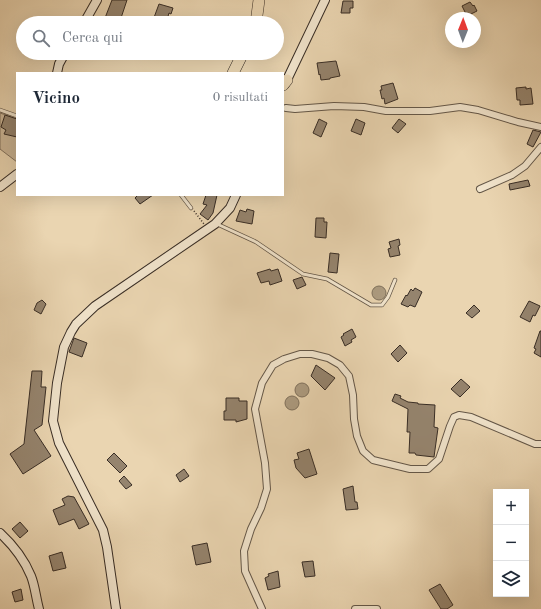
<!DOCTYPE html>
<html lang="it">
<head>
<meta charset="utf-8">
<style>
  body { margin:0; font-family:"Old Standard TT",serif; background:#f2f2f3; color:#1f2937 }
  .controls { position:absolute; right:12px; bottom:12px; display:grid; overflow:hidden; border-radius:0px; box-shadow:0 4px 16px #0002 }
  .controls button { width:36px; height:36px; display:grid; place-items:center; padding:0; border:0; border-bottom:1px solid #e0e1e3; background:#fff; color:#1f2937; font:20px sans-serif }
  .compass { position:absolute; left:445px; top:12px; width:36px; height:36px; border-radius:50%; background:#fff; box-shadow:0 4px 16px #0002; rotate:1deg }
  .list { margin:0; padding:0; list-style:none }
  h2 { display:flex; justify-content:space-between; align-items:center; height:52px; margin:0; padding:0 16px; font-size:17px }
  h2 small { font-size:13px; font-weight:400; color:#747a83 }
  .icon { flex:none; width:22px; height:22px; fill:none; stroke:currentColor; stroke-width:2; stroke-linecap:round; stroke-linejoin:round }
  .map { position:relative; flex:none; width:541px; height:609px; overflow:hidden }
  .search { position:absolute; background:#fff; box-shadow:0 4px 16px #0002; left:16px; top:16px; width:268px; height:44px; display:flex; align-items:center; gap:10px; box-sizing:border-box; padding:0 14px; border-radius:22px; color:#747a83; font-size:15px }
  .panel { position:absolute; background:#fff; box-shadow:0 4px 16px #0002; left:16px; top:72px; width:268px; height:124px; border-radius:0px }
  .map>svg:first-child { display:block }
  .green { fill:#ccb899; stroke:#82725f }
  .water { fill:#ad9c81; stroke:#7e705c }
  .building { fill:#95846e; stroke:#382d25 }
  .lines { fill:none; stroke-linecap:round; stroke-linejoin:round }
  .lane-casing { stroke:#645748; stroke-width:4.5 }
  .street-casing { stroke:#645748; stroke-width:8 }
  .secondary-casing { stroke:#382d25; stroke-width:10 }
  .highway-casing { stroke:#382d25; stroke-width:12 }
  .path { stroke:#382d25; stroke-width:1.5; stroke-dasharray:1 2; stroke-linecap:butt }
  .lane { stroke:#f1e4cc; stroke-width:3 }
  .street { stroke:#f1e4cc; stroke-width:6 }
  .secondary { stroke:#f1e4cc; stroke-width:8 }
  .highway { stroke:#ead5b1; stroke-width:11 }
</style>
</head>
<body>
<div class="map">
<svg width="541" height="609" viewBox="0 0 541 609">
  <rect width="100%" height="100%" fill="#ead5b1"/>
  <filter id="stains"><feTurbulence type="fractalNoise" baseFrequency=".005" numOctaves="4"/><feColorMatrix values="0 0 0 0 .2 0 0 0 0 .09 0 0 0 0 .02 0 0 0 .5 -.17"/></filter>
  <radialGradient id="worn" r=".72"><stop offset=".6" stop-color="#630" stop-opacity="0"/><stop offset="1" stop-color="#630" stop-opacity=".3"/></radialGradient>
  <path class="green" d="M 0,113 L 17,119 L 17,162 L 0,149 Z"/>
  <g class="water">
    <circle cx="379" cy="293" r="7"/>
    <circle cx="302" cy="390" r="7"/>
    <circle cx="292" cy="403" r="7"/>
  </g>
  <g class="building">
    <path d="M 112,0 L 127,0 L 120,21 L 112,18 L 112,20 L 105,18 Z"/>
    <path d="M 343,1 L 353,1 L 353,8 L 350,8 L 350,13 L 341,13 Z"/>
    <path d="M 470,2 L 473,6 L 474,5 L 477,11 L 467,16 L 462,6 Z"/>
    <path d="M 159,4 L 173,8 L 171,14 L 169,13 L 166,23 L 152,23 Z"/>
    <path d="M 336,61 L 340,76 L 330,78 L 330,79 L 321,80 L 320,74 L 319,75 L 317,63 Z"/>
    <path d="M 393,83 L 398,99 L 385,104 L 384,98 L 382,99 L 380,90 L 382,90 L 381,86 Z"/>
    <path d="M 526,87 L 526,89 L 531,88 L 533,104 L 520,105 L 520,100 L 517,100 L 516,88 Z"/>
    <path d="M 5,115 L 17,119 L 17,137 L 4,134 L 6,130 L 1,127 Z"/>
    <path d="M 319,119 L 327,123 L 321,137 L 313,133 Z"/>
    <path d="M 356,119 L 365,123 L 361,135 L 351,131 Z"/>
    <path d="M 399,119 L 406,124 L 398,133 L 392,128 Z"/>
    <path d="M 533,130 L 541,132 L 533,147 L 527,144 Z"/>
    <path d="M 528,180 L 530,186 L 510,190 L 509,184 Z"/>
    <path d="M 138,195 L 153,195 L 140,204 L 135,198 Z"/>
    <path d="M 206,195 L 217,195 L 213,213 L 208,220 L 200,214 L 207,205 L 203,204 Z"/>
    <path d="M 247,209 L 254,211 L 252,224 L 236,221 L 240,210 L 246,212 Z"/>
    <path d="M 316,218 L 324,218 L 324,222 L 327,222 L 326,238 L 315,237 Z"/>
    <path d="M 399,239 L 400,245 L 398,246 L 400,255 L 390,257 L 388,249 L 391,248 L 389,242 Z"/>
    <path d="M 330,253 L 339,254 L 337,273 L 328,272 Z"/>
    <path d="M 270,269 L 271,271 L 278,269 L 282,281 L 270,285 L 269,281 L 261,283 L 257,273 Z"/>
    <path d="M 302,277 L 306,285 L 297,289 L 293,280 Z"/>
    <path d="M 415,288 L 422,292 L 415,307 L 410,305 L 408,307 L 401,304 L 406,295 L 407,296 L 411,289 L 413,291 Z"/>
    <path d="M 42,300 L 46,304 L 41,314 L 34,310 L 37,303 Z"/>
    <path d="M 529,301 L 540,306 L 535,316 L 533,315 L 530,322 L 520,317 Z"/>
    <path d="M 474,305 L 480,311 L 472,318 L 466,313 Z"/>
    <path d="M 352,329 L 356,337 L 351,340 L 352,342 L 345,346 L 341,337 L 344,335 L 343,334 Z"/>
    <path d="M 540,331 L 541,331 L 541,357 L 534,353 L 536,349 L 534,348 Z"/>
    <path d="M 74,338 L 87,343 L 82,357 L 69,352 Z"/>
    <path d="M 400,345 L 407,353 L 398,362 L 391,354 Z"/>
    <path d="M 316,365 L 335,378 L 325,390 L 311,376 Z"/>
    <path d="M 32,371 L 42,371 L 41,387 L 46,387 L 42,425 L 34,430 L 51,456 L 23,474 L 10,454 L 24,444 Z"/>
    <path d="M 461,379 L 470,387 L 460,397 L 451,389 Z"/>
    <path d="M 395,394 L 401,396 L 400,398 L 408,402 L 418,403 L 418,404 L 435,405 L 434,427 L 438,428 L 434,457 L 416,455 L 415,453 L 409,453 L 410,432 L 407,432 L 408,409 L 392,401 Z"/>
    <path d="M 226,398 L 239,398 L 239,401 L 247,401 L 247,419 L 236,422 L 236,420 L 224,420 L 224,411 L 226,411 Z"/>
    <path d="M 309,449 L 317,474 L 305,478 L 296,468 L 294,460 L 299,459 L 297,453 Z"/>
    <path d="M 114,453 L 127,466 L 120,473 L 107,460 Z"/>
    <path d="M 184,469 L 189,476 L 180,482 L 176,475 Z"/>
    <path d="M 124,476 L 132,485 L 126,489 L 119,481 Z"/>
    <path d="M 353,486 L 355,502 L 357,502 L 358,509 L 346,510 L 343,489 Z"/>
    <path d="M 68,496 L 74,497 L 89,524 L 79,529 L 74,519 L 59,525 L 53,510 L 65,505 L 62,499 Z"/>
    <path d="M 20,522 L 28,531 L 20,538 L 12,529 Z"/>
    <path d="M 207,543 L 211,562 L 196,565 L 192,546 Z"/>
    <path d="M 62,552 L 66,568 L 53,571 L 49,556 Z"/>
    <path d="M 313,561 L 315,576 L 305,577 L 302,562 Z"/>
    <path d="M 278,571 L 280,587 L 268,590 L 265,578 L 269,576 L 268,574 Z"/>
    <path d="M 440,584 L 453,605 L 447,609 L 441,609 L 429,590 Z"/>
    <path d="M 21,589 L 23,600 L 15,602 L 12,592 Z"/>
  </g>
  <g class="lines">
    <defs>
      <g id="lane">
        <path d="M 0,110 L 17,116"/>
        <path d="M 181,195 L 191,208"/>
        <path d="M 217,224 L 256,242 L 303,274 L 327,279 L 371,305 L 382,305 L 388,297 L 395,280"/>
      </g>
      <g id="street">
        <path d="M 286,108 L 295,109 L 334,106 L 364,107 L 386,111 L 430,111 L 460,107 L 478,110 L 518,122 L 541,127"/>
        <path d="M 480,189 L 512,175 L 525,166 L 541,147"/>
        <path d="M 262,609 L 245,571 L 244,551 L 251,529 L 261,508 L 267,489 L 265,463 L 255,409 L 262,383 L 273,365 L 284,359 L 300,354 L 312,354 L 328,358 L 340,365 L 349,376 L 353,395 L 354,419 L 357,436 L 363,451 L 373,460 L 410,469 L 428,469 L 439,459 L 450,426 L 454,417 L 459,415 L 471,417 L 535,444 L 541,444"/>
        <path d="M 355,609 L 377,609"/>
      </g>
      <g id="secondary">
        <path d="M 84,23 L 97,0"/>
        <path d="M 57,73 L 59,64 L 65,53"/>
        <path d="M 285,84 L 325,0"/>
        <path d="M 0,187 L 17,174"/>
        <path d="M 0,533 C 13,545 24,559 31,576 C 35,586 36,598 39,609"/>
        <path d="M 116,609 L 107,547 L 103,530 L 59,443 L 53,421 L 57,383 L 64,347 L 71,332 L 76,324 L 95,306 L 215,224 L 230,208 L 236,195"/>
      </g>
      <g id="highway">
        <path d="M 256,23 L 259,0"/>
        <path d="M 233,73 L 243,53"/>
        <path d="M 283,85 L 287,80"/>
      </g>
    </defs>
    <use href="#lane" class="lane-casing"/>
    <use href="#street" class="street-casing"/>
    <use href="#secondary" class="secondary-casing"/>
    <use href="#highway" class="highway-casing"/>
    <path class="path" d="M 194,211 L 204,224"/>
    <use href="#lane" class="lane"/>
    <use href="#street" class="street"/>
    <use href="#secondary" class="secondary"/>
    <use href="#highway" class="highway"/>
  </g>
  <rect width="100%" height="100%" filter="url(#stains)"/>
  <rect width="100%" height="100%" fill="url(#worn)"/>
</svg>
<div class="controls">
<button>+</button>
<button>−</button>
<button><svg class="icon" aria-label="layers" viewBox="0 0 24 24"><path d="M12 4l9 5-9 5-9-5zM3 14l9 5 9-5"/></svg></button>
</div>
<svg class="compass" viewBox="-18 -18 36 36"><path d="M0-13l5 13h-10z" fill="#e53935"/><path d="M0 13l5-13h-10z" fill="#747a83"/></svg>
<div class="search"><svg class="icon" aria-label="search" viewBox="0 0 24 24"><circle cx="10" cy="10" r="6"/><path d="M15 15l6 6"/></svg>Cerca qui</div>
<section class="panel">
<h2>Vicino<small>0 risultati</small></h2>
<ul class="list">
</ul>
</section>
</div>
</body>
</html>
